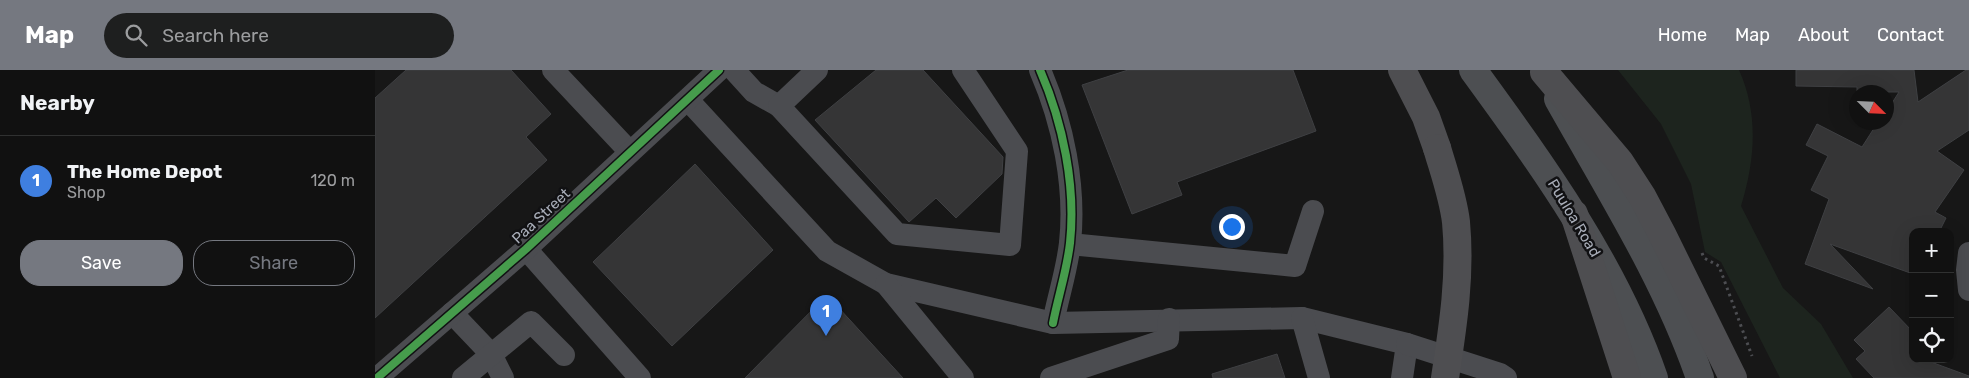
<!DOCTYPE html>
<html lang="en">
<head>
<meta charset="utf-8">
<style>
  body { margin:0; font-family:Rubik,sans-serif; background:#1e1f1f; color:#f1f3f6 }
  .controls { position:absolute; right:15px; bottom:15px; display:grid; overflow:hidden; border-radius:10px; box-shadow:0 5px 20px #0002 }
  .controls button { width:45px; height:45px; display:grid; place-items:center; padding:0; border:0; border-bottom:1px solid #303131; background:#111; color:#f1f3f6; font:25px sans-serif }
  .compass { position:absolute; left:1474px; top:15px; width:45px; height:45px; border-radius:50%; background:#111; box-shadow:0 5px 20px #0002; rotate:114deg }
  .you { position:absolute; left:856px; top:156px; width:18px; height:18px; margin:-12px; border:4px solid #fff; border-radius:50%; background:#1a73e8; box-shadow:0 0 0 8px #1a73e833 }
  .badge { display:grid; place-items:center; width:32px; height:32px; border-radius:50%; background:#757880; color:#fff; font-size:16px; font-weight:700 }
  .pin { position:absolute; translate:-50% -41px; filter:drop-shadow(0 1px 2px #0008) }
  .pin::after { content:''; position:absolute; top:26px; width:18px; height:15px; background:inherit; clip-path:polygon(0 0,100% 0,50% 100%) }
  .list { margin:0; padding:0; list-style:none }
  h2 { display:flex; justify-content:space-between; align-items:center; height:65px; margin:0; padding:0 20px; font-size:21px }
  h2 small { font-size:16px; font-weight:400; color:#9c9d9f }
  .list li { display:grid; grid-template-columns:32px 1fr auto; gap:15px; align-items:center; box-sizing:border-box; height:90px; padding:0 20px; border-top:1px solid #303131 }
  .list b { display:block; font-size:19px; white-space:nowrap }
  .list p { margin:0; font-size:16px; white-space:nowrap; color:#9c9d9f }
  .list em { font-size:16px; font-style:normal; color:#9c9d9f }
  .actions { display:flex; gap:10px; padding:15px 20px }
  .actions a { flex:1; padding:11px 0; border:1px solid #757880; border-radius:20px; text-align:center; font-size:18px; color:#757880 }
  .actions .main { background:#757880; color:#fff }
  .icon { flex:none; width:28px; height:28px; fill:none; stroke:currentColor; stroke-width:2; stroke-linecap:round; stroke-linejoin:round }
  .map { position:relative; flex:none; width:1594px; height:308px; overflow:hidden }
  header { display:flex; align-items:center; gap:30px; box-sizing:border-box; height:70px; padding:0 25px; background:#757880; color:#fff }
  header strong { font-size:24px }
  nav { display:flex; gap:28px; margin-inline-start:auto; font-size:18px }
  .search { width:350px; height:45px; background:#1e1f1f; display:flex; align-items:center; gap:12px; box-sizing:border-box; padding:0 18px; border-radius:28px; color:#9c9d9f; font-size:19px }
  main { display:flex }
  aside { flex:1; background:#111 }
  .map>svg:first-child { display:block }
  .green { fill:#1d241e }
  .building { fill:#353536; stroke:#3f4043 }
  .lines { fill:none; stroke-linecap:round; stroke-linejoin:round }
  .path { stroke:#4d4e52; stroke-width:3; stroke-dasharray:2.5 4; stroke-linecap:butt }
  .minor { stroke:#4b4c50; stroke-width:22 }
  .major { stroke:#4d4f52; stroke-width:28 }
  .highway { stroke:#4e4e51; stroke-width:28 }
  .highway-bridge { stroke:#4e4e51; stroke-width:28 }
  .cycleway-casing { stroke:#111113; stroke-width:11 }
  .cycleway { stroke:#469c4c; stroke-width:8 }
  .labels { text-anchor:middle; stroke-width:5; stroke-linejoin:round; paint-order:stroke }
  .street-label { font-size:15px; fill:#a8adb8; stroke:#111113 }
</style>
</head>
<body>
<header>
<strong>Map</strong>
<div class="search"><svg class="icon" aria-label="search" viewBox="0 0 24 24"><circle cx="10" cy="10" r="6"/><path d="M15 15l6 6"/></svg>Search here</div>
<nav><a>Home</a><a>Map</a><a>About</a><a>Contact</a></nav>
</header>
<main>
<aside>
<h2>Nearby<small></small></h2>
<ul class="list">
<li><span class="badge" style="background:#3f7fe0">1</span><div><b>The Home Depot</b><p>Shop</p></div><em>120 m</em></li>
</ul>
<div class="actions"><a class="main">Save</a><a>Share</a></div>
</aside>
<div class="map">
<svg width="1594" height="308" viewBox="0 0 1594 308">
  <rect width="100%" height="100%" fill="#171717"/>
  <path class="green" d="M 1243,0 L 1364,0 C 1384,44 1380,91 1366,136 L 1408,218 L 1446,254 L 1478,308 L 1405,308 L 1346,192 L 1330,182 L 1316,114 L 1286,54 Z"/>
  <g class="building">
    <path d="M 31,0 L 136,0 L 176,44 L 151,67 L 172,90 L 0,248 L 0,28 Z"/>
    <path d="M 501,0 L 548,0 L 628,87 L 627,104 L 581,148 L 561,128 L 534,152 L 440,50 Z"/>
    <path d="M 753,0 L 918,0 L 941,61 L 802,112 L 807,125 L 757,144 L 707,15 Z"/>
    <path d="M 1421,0 L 1539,0 L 1543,32 L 1591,0 L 1594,0 L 1594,60 L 1562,81 L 1589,100 L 1560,142 L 1571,148 L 1564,162 L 1538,162 L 1538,204 L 1455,174 L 1498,219 L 1430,194 L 1454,129 L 1436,120 L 1453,86 L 1431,75 L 1442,54 L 1487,77 L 1503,52 L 1512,52 L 1512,41 L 1524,22 L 1482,22 L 1482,17 L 1421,16 Z"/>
    <path d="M 320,94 L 398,180 L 297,276 L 218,192 Z"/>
    <path d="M 452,225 L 528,308 L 370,308 Z"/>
    <path d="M 1514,237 L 1538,262 L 1538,289 L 1554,289 L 1556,292 L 1594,306 L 1594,308 L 1499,308 L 1481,289 L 1490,281 L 1479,270 Z"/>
    <path d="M 902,284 L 910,308 L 838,308 L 837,304 Z"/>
  </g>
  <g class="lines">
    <path class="path" d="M 1327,183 L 1329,188 L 1344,196 L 1377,286"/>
    <g class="minor">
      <path d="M 178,0 L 255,82"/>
      <path d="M 359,0 L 379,22 L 404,36"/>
      <path d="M 442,0 L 404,36 L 522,164 L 635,175 L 642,81 L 588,0"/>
      <path d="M 665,0 C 688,53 701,116 695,173 C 692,200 683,227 678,253"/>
      <path d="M 313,30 L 452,181 L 511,214 L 678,253 L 927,248 L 1032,274 L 1027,308"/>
      <path d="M 695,174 L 920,196 L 938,141"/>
      <path d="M 151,179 L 265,308"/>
      <path d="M 1594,183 L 1592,200 L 1594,220"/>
      <path d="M 511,214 L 588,308"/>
      <path d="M 77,243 L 116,284 L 128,308"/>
      <path d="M 927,248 L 944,308"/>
      <path d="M 1032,274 L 1125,304 L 1131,308"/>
      <path d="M 2,308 L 151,179 L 344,0"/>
      <path d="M 88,308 L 156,252 L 189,285"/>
      <path d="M 676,308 L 793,269 L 794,249"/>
    </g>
    <g class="major">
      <path d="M 1098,0 C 1168,96 1240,195 1279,308"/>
      <path d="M 1183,29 C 1234,120 1291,209 1325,308"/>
    </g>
    <g class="highway">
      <path d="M 1027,0 L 1051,47 L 1062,78"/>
      <path d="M 1169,2 L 1245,92 L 1267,126 L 1287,164 L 1358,308"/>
      <path d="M 1199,144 L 1252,308"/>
    </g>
    <path class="highway-bridge" d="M 1062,78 C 1069,102 1078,127 1081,152 C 1086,205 1078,256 1070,308"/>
    <defs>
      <g id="cycleway">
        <path d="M 665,0 C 688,53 701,116 695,173 C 692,200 683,227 678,253"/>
        <path d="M 2,308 L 151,179 L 344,0"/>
      </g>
    </defs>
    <use href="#cycleway" class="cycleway-casing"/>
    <use href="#cycleway" class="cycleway"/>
  </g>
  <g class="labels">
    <g class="street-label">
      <text transform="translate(166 146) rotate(-43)" y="5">Paa Street</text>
      <text transform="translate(1199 148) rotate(59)" y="5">Puuloa Road</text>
    </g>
  </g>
</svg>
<div class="controls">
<button>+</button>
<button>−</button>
<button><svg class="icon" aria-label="locate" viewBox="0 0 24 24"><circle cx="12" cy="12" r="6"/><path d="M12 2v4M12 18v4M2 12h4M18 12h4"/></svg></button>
</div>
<svg class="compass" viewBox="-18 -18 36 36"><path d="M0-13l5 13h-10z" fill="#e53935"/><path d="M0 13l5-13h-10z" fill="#9c9d9f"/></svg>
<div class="you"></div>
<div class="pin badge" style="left:451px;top:266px;background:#3f7fe0">1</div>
</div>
</main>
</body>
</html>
